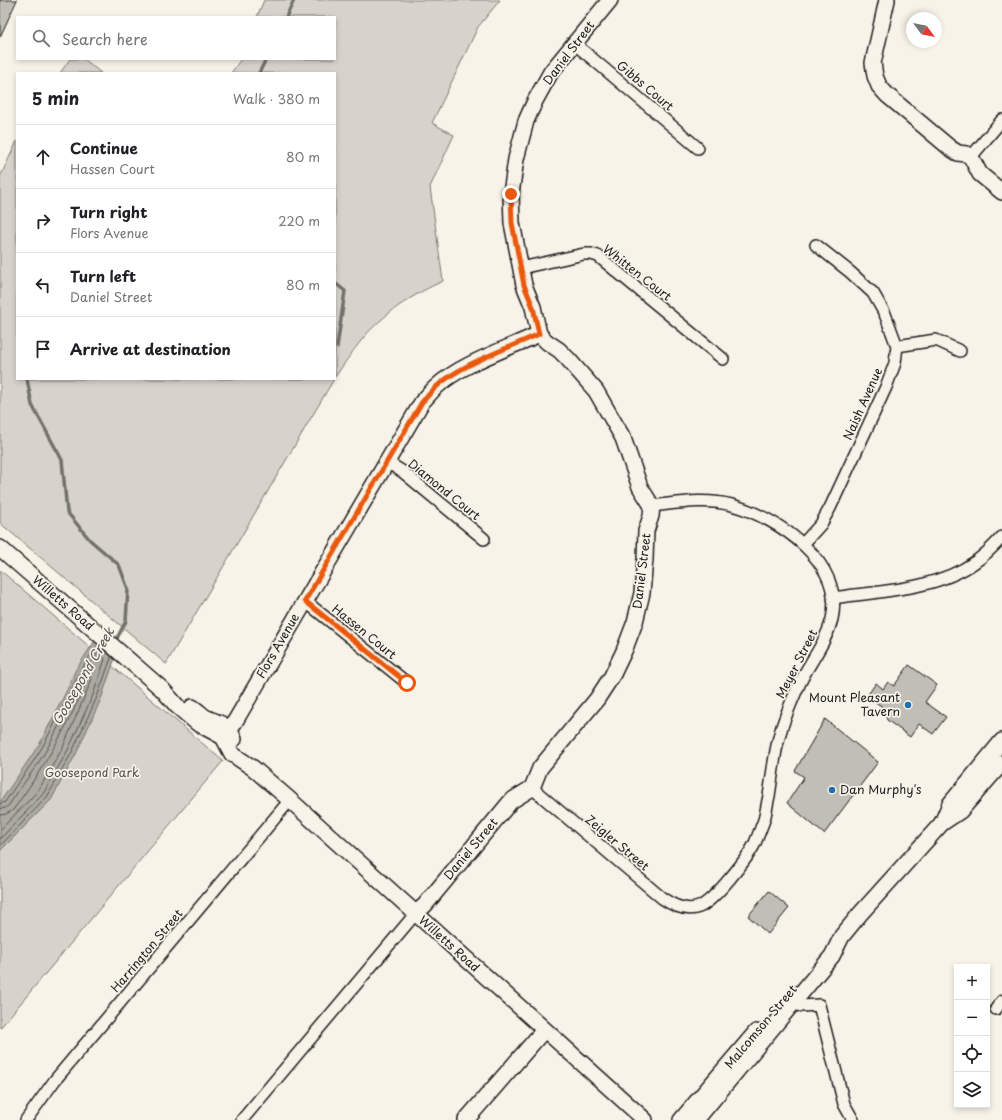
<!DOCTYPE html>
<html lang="en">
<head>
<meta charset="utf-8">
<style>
  body { margin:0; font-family:"Playpen Sans",sans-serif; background:#f2f2f2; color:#202124 }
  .controls { position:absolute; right:12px; bottom:12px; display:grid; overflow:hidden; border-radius:0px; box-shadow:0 2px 6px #0003 }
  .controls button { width:36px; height:36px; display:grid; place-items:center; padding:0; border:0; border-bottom:1px solid #e0e0e0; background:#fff; color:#202124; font:20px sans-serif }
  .compass { position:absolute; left:906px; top:12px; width:36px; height:36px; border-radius:50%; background:#fff; box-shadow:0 2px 6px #0003; rotate:122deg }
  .stop { position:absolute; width:12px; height:12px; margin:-9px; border:3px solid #ea580c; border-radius:50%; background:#fff }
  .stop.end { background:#ea580c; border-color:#fff; box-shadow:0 1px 4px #0008 }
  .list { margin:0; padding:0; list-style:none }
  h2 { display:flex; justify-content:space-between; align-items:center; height:52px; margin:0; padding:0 16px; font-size:17px }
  h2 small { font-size:13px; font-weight:400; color:#757577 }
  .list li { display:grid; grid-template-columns:26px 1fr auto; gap:12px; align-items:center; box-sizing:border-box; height:64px; padding:0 16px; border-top:1px solid #e0e0e0 }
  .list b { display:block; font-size:15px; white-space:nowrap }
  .list p { margin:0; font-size:13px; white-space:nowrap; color:#757577 }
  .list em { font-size:13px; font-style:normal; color:#757577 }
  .icon { flex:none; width:22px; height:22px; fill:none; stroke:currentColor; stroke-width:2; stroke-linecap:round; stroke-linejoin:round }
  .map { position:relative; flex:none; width:1002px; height:1120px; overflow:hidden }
  .search { position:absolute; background:#fff; box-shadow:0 2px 6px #0003; left:16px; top:16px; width:320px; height:44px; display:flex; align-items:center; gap:10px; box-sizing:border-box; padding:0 14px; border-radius:0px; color:#757577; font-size:15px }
  .panel { position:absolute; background:#fff; box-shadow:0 2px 6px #0003; left:16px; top:72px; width:320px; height:308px; border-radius:0px }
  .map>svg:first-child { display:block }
  .green { fill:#d7d3cb; stroke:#7a7874 }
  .water { fill:#aca9a2; stroke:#72716c }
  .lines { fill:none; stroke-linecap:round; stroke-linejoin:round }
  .shore { stroke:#565452; stroke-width:1 }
  .stream { stroke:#72716c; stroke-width:3.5 }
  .building { fill:#c0beb5; stroke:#1c1c1c }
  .street-casing { stroke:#1c1c1c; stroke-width:14 }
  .secondary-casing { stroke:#1c1c1c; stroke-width:18 }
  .street { stroke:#f7f3e8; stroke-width:11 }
  .secondary { stroke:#f7f3e8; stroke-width:15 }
  .route { stroke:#ea580c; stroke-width:5 }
  .poi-dot { fill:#1f6fb2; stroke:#f7f3e8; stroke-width:1.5 }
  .labels { text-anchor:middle; stroke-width:3.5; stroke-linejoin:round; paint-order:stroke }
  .street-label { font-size:12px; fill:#1c1c1c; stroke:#f7f3e8 }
  .poi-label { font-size:12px; fill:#1c1c1c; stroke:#f7f3e8; text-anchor:end }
  .park-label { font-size:12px; fill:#545351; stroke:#f7f3e8 }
  .water-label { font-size:13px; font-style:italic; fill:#565452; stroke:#f7f3e8 }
</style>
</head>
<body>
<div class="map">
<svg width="1002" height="1120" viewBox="0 0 1002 1120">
  <rect width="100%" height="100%" fill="#f7f3e8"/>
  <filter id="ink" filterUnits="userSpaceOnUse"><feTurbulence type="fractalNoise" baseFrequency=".025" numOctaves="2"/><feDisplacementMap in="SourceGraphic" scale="8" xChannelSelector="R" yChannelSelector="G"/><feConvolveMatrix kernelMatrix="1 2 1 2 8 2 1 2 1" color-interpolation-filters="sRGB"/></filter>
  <g filter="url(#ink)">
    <g class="green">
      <path d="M 264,0 L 500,0 L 478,27 L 432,123 L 454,135 L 430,187 L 443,281 C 413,294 380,316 360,342 C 351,353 343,366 335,377 L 335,73 L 231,73 L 241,59 L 335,59 L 335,17 L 257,17 Z"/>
      <path d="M 70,59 L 84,59 L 101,73 L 60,73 Z"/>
      <path d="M 17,141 L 17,379 L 334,379 L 166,664 L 0,523 L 0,177 Z"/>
      <path d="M 0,570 L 223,761 L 0,1028 Z"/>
    </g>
    <path class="water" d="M 96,639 L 116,655 L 101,699 L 76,754 L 51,800 L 0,851 L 0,802 L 39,745 L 68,688 L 75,671 Z"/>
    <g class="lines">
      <g class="shore">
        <path d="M 0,804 L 5,802 C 17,783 32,765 43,746 C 61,713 74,678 96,647 L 99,646 L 111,656 L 111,658 L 97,697 L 72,752 L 47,797 L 0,846"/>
        <path d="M 0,809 L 5,808 L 9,805 C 21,786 36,768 47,749 C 64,718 76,683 97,654 L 100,653 L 105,659 L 93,695 L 68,750 L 43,794 L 0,839"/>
        <path d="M 0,815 L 6,814 L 13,810 C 43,769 69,725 88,678 L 91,677 L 92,679 L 63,747 L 38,791 L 0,830"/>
      </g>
      <g class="stream">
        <path d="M 286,17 L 294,0"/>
        <path d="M 259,73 L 266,59"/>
        <path d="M 335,283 L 345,291 L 337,347"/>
        <path d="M 27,379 L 32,405 L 62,460 L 67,512 L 90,540 L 119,565 L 128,589 L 126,621 L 115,642"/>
      </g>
    </g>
    <g class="building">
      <path d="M 0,0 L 17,0 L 0,37 Z"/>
      <path d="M 909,665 L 937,685 L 925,702 L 946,717 L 933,734 L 919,724 L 910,737 L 887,720 L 884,708 L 867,696 L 876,683 L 883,689 L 888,682 L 894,686 Z"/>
      <path d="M 825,719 L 878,762 L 824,834 L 787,803 L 804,777 L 795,771 Z"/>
      <path d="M 769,891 L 789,908 L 768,934 L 748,916 Z"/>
    </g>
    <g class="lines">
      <defs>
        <g id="street">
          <path d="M 575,44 L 698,148"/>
          <path d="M 971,157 L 1002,120"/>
          <path d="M 521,268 L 584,254 L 591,254 L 598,256 L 723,359"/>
          <path d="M 897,346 L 936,340 L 960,351"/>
          <path d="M 387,462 L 403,472 L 484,539"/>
          <path d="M 803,544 L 821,524 L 830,508 L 886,387 L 895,363 L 897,346 L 885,314 L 873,293 L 850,272 L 816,245"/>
          <path d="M 833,598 C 879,591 936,590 975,562 C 985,555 994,546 1002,537"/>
          <path d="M 305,601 L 407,683"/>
          <path d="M 532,788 L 662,898 C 672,905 686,912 699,907 C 714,901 748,858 755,843 C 758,836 761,828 764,820 C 766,813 767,804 769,796 C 773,771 775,745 784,721 C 790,705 796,689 805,673 C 815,655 827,639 832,619 C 845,562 778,518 732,505 C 705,498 679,503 652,506"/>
          <path d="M 793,1004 L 801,1006 L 819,1005 L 844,1104 L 853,1120"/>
          <path d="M 996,1009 L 1002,1001"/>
          <path d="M 26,1120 L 55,1080 L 290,800"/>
          <path d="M 242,1120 L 416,913"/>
        </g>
        <g id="secondary">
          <path d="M 887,0 L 873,63 L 875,76 L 879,86 L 887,95 L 950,148 L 958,153 L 966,154 L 971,157 L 980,174 L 1002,192"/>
          <path d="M 0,548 L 162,689 L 177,706 L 197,723 L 223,737 L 232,754 L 253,768 L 290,800 L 645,1120"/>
          <path d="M 192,707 C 197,710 201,714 205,717 C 219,724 227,722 234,739"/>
          <path d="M 223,737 L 230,730 L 422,402 C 426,398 430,393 435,388 C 460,364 507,349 539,334"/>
          <path d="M 942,823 L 950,804 L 1002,741"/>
          <path d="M 416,913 L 425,905 L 511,801 L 532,788 L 540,768 L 597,699 L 612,676 L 624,651 L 635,622 L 642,593 L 645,559 L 646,531 L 651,516 L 652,506 L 640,487 L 623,438 L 596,391 L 568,359 L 559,350 L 547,342 L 539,334 L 533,307 L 524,285 L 512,223 L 511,194 L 516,159 L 526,121 L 535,101 L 551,72 L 610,0"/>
          <path d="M 466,1120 L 544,1030"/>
          <path d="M 681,1120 L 756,1032"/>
          <path d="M 696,1120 L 832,956 L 842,936 L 860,914 L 942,823 L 960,811 L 1002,763"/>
        </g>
      </defs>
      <use href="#street" class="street-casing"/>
      <use href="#secondary" class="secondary-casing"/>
      <use href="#street" class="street"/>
      <use href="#secondary" class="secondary"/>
    </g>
  </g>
  <g class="lines" filter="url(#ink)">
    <path class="route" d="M 407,683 L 305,601 L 422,402 C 426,398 430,393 435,388 C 460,364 507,349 539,334 L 533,307 L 524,285 L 512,223 L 511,194"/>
  </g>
  <g class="poi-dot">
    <circle cx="908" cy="705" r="4"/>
    <circle cx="832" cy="790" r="4"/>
  </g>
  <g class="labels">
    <g class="street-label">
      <text transform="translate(569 53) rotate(-53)" y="4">Daniel Street</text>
      <text transform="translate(645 86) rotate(40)" y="4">Gibbs Court</text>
      <text transform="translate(637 273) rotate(38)" y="4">Whitten Court</text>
      <text transform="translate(863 404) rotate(-66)" y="4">Naish Avenue</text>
      <text transform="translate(444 490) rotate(39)" y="4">Diamond Court</text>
      <text transform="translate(642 571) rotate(-83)" y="4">Daniel Street</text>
      <text transform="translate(63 603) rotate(41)" y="4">Willetts Road</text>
      <text transform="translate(364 632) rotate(39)" y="4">Hassen Court</text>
      <text transform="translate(278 646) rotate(-60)" y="4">Flors Avenue</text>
      <text transform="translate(797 664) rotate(-63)" y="4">Meyer Street</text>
      <text transform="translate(617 843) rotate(40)" y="4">Zeigler Street</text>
      <text transform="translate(471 849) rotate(-50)" y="4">Daniel Street</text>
      <text transform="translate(449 944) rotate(42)" y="4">Willetts Road</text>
      <text transform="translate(147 951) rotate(-50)" y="4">Harrington Street</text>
      <text transform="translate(761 1027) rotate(-50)" y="4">Malcomson Street</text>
    </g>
    <g class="poi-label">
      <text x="900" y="702">Mount Pleasant<tspan x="900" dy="14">Tavern</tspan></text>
      <text x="840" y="794" text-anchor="start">Dan Murphy's</text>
    </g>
    <g class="park-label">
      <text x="92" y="777">Goosepond Park</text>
    </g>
    <g class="water-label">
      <text transform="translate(83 676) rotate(-60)" y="5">Goosepond Creek</text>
    </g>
  </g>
</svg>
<div class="controls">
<button>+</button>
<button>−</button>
<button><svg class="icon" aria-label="locate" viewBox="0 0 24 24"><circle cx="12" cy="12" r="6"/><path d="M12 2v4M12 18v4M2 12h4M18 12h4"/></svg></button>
<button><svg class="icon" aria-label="layers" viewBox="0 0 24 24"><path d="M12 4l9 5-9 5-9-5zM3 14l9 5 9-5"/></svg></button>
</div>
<svg class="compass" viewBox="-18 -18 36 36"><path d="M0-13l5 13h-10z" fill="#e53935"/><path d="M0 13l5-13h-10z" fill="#757577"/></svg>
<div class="stop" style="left:407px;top:683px"></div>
<div class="stop end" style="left:511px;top:194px"></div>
<div class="search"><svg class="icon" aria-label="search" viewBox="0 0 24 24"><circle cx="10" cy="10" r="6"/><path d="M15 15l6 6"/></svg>Search here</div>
<section class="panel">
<h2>5 min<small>Walk · 380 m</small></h2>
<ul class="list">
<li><svg class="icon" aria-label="ahead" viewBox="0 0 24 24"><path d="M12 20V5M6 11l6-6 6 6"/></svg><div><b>Continue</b><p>Hassen Court</p></div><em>80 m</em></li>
<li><svg class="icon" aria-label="right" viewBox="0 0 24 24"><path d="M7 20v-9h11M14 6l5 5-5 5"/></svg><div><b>Turn right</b><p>Flors Avenue</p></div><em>220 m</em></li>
<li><svg class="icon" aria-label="left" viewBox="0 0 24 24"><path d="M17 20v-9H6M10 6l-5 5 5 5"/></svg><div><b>Turn left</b><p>Daniel Street</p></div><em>80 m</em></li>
<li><svg class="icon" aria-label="arrive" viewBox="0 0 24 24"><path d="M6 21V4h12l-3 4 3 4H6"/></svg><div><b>Arrive at destination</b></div></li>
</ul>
</section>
</div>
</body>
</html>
